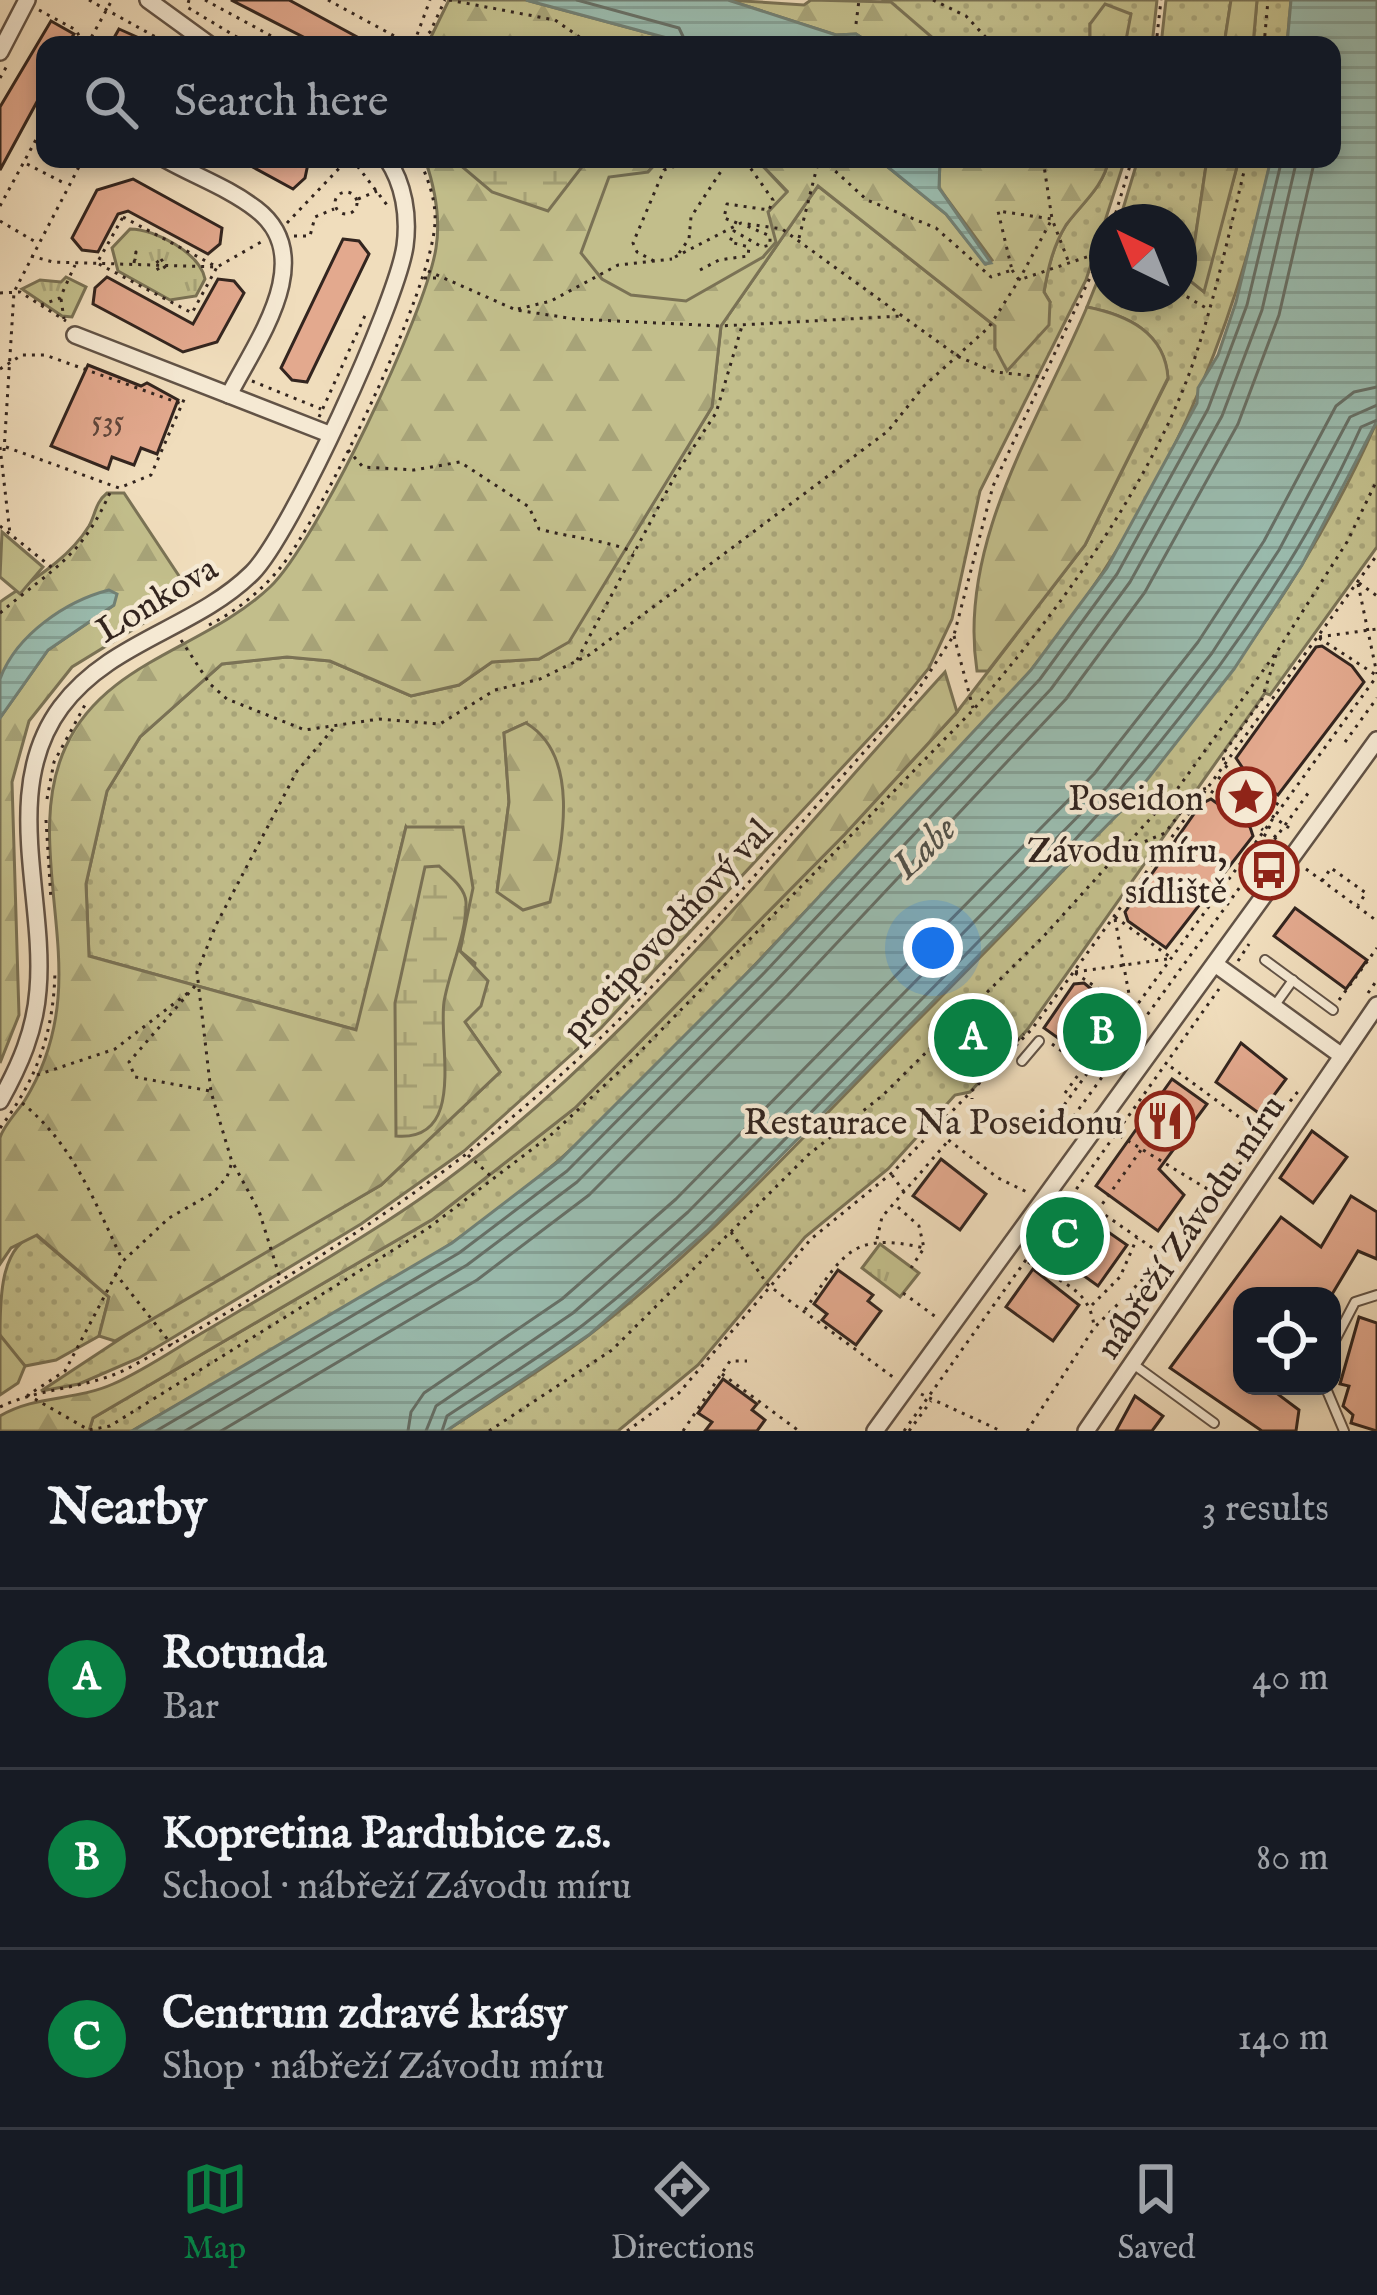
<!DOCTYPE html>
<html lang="en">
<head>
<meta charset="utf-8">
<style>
  body { margin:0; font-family:"IM FELL English",serif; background:#242831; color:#f1f3f6 }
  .controls { position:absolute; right:36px; bottom:36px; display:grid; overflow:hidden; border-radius:24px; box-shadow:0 6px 18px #0003 }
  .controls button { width:108px; height:108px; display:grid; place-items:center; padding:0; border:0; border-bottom:3px solid #363941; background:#171b24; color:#f1f3f6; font:60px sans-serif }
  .compass { position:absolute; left:1089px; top:204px; width:108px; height:108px; border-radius:50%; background:#171b24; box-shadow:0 6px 18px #0003; rotate:317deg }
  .you { position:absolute; left:933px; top:948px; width:42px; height:42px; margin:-30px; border:9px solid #fff; border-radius:50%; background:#1a73e8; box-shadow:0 0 0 18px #1a73e833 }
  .badge { display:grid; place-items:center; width:78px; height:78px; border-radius:50%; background:#0b8043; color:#fff; font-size:39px; font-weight:700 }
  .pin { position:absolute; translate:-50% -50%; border:6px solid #fff; box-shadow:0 3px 12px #0006 }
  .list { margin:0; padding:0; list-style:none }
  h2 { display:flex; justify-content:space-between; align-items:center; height:156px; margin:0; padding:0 48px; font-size:51px }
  h2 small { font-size:39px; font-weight:400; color:#9ea1a6 }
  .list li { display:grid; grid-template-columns:78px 1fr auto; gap:36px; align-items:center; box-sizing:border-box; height:180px; padding:0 48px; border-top:3px solid #363941 }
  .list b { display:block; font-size:45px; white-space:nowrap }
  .list p { margin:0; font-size:39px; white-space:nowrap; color:#9ea1a6 }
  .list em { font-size:39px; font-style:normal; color:#9ea1a6 }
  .icon { flex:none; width:66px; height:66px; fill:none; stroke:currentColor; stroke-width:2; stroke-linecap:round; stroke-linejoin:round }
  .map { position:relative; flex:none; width:1377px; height:1431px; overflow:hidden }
  .search { position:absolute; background:#171b24; box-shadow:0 6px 18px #0003; left:36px; right:36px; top:36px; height:132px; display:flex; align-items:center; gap:30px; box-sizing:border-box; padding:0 42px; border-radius:24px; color:#9ea1a6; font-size:45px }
  .sheet { height:696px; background:#171b24 }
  nav { display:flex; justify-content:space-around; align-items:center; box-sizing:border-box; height:168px; border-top:3px solid #363941; background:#171b24; font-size:33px; color:#9ea1a6 }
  nav a { display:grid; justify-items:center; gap:6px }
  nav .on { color:#0b8043 }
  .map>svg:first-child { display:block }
  .grass { fill:url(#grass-dots); stroke:#7a7255; stroke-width:3; fill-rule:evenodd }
  .forest { fill:url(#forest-firs); stroke:#7a7255; stroke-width:3 }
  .wetland { fill:url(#wetland-marsh); stroke:#7a7255; stroke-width:3 }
  .park { fill:url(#park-tufts); stroke:#7a7255; stroke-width:3 }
  .pitch { fill:#c2be8b; stroke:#7a7255; stroke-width:3 }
  .water { fill:url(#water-rules); stroke:#718075; stroke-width:3 }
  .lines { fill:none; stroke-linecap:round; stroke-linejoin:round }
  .shore { stroke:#667067; stroke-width:3 }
  .building { fill:#e3a98e; stroke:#33251f; stroke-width:3 }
  .service-casing { stroke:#625346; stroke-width:12 }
  .minor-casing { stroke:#625346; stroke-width:20 }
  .path { stroke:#33251f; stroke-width:3; stroke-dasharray:3 6; stroke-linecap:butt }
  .service { stroke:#f5e9d3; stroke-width:8 }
  .minor { stroke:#f5e9d3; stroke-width:15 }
  .labels { text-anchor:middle; stroke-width:9; stroke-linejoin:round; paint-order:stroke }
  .number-label { font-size:30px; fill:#5f463b }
  .street-label { font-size:36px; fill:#33251f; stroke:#f5e9d3 }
  .poi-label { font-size:36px; fill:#33251f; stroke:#f5e9d3; text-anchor:end }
  .water-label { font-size:39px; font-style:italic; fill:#52524a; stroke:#f5e9d3 }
</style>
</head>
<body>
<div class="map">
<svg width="1377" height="1431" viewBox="0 0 1377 1431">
  <defs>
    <pattern id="grass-dots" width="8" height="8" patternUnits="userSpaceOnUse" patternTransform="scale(3)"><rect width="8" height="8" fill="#c2be8b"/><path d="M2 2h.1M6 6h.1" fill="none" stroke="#a7a378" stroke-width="1.8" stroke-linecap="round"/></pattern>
    <pattern id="forest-firs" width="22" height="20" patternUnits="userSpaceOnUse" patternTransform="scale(3)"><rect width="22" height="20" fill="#c2be8b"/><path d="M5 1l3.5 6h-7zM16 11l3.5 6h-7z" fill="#a7a378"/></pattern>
    <pattern id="wetland-marsh" width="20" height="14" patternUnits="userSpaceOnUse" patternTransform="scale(3)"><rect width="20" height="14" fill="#c2be8b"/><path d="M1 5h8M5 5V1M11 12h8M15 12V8" fill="none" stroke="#a7a378"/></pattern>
    <pattern id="park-tufts" width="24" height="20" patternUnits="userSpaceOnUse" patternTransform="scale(3)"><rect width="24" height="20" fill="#c2be8b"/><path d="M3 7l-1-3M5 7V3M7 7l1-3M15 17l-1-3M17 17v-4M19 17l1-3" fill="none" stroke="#a7a378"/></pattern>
    <pattern id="water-rules" width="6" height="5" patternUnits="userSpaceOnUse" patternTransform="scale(3)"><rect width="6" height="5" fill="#9abcaf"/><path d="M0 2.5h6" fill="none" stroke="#85a196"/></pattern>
  </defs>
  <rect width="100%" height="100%" fill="#f0ddbc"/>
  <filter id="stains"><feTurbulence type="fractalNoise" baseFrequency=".00167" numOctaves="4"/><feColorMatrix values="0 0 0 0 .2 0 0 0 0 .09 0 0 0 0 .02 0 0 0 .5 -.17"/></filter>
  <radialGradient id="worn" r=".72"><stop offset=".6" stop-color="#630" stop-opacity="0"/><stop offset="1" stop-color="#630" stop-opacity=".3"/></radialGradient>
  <g class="grass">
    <path d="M 883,0 L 1157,0 L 1152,45 L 1125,45 L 1130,14 L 1090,24 L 1090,45 L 941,45 Z"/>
    <path d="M 1166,0 L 1231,0 L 1224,45 L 1161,45 Z"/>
    <path d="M 1257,0 L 1291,0 L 1287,45 L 1253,45 Z"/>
    <path d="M 1109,159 L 1125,159 L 1086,280 L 980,491 L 952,619 L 929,668 L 888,718 L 601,1028 L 464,1151 L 361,1224 L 139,1358 L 79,1384 L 41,1391 L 167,1308 L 381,1185 L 500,1072 L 465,1022 L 475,963 L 460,951 L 464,926 L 406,827 L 357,1030 L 89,956 L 86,884 L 107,791 L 140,737 L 222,664 L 287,657 L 330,661 L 411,696 L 459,685 L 492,662 L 539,659 L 568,642 L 712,407 L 721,326 L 818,186 L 995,326 L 995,348 L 1050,302 L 1044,292 C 1048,269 1053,246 1066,225 C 1082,203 1103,188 1109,159 ZM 526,723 L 497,891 L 509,802 L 504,733 Z"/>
    <path d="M 1138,159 L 1207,159 L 1189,279 L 1203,291 L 1239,159 L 1271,159 C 1231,349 1155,519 1031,670 C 955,763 866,847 783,935 C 681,1043 577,1159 452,1243 C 350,1311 238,1369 132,1431 L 89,1431 L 93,1418 L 433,1219 L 575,1108 L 845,834 L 957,712 L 1085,545 L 1168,379 C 1165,332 1127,315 1087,307 L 1107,257 L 1107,294 L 1179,294 L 1179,222 L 1119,222 Z"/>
    <path d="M 1377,421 L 1377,547 L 1270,695 L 1265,693 L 1027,1030 L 970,1092 L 955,1095 L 888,1169 L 805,1237 L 698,1365 L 618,1431 L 446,1431 C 494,1399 544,1369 589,1335 C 706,1246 807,1132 910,1028 C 1091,846 1273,660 1377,421 Z"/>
    <path d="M 36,1235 L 109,1297 L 99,1336 L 56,1360 L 25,1366 C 18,1357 3,1346 0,1335 C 0,1301 0,1244 36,1235 Z"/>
  </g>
  <g class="forest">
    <path d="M 449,0 L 526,0 L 693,45 L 427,45 Z"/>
    <path d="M 728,0 L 804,5 L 811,0 L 891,2 L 941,45 L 873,45 L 856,34 L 836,35 Z"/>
    <path d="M 1231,0 L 1257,0 L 1253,45 L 1224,45 Z"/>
    <path d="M 1105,4 L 1131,14 L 1125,45 L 1090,45 L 1090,24 Z"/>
    <path d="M 425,159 L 660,159 L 648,172 L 744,265 L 763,257 L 768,212 L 787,191 L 756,159 L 878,159 L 946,214 L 986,264 L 992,260 L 939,188 L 940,159 L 1109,159 C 1103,188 1082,203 1066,225 C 1053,246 1048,268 1044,292 L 1050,302 L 1049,325 L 1007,371 L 995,348 L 995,326 L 818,186 L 721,326 L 712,407 L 569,642 L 539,659 L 492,662 L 459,685 L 411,696 L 330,661 L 287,657 L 222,664 L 140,737 L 107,791 L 86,884 L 89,956 L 356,1030 L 406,827 L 463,827 L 473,888 L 460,951 L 488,981 L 481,1006 L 465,1022 L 500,1072 L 381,1185 L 115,1341 L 99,1336 L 109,1297 L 37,1235 L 11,1248 L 0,1264 C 0,1231 0,1168 0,1138 C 3,1126 18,1111 25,1100 C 44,1069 55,1034 58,998 C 65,916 30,823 66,746 C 105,661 206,648 270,587 C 317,542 426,313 436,248 C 441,217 435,188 425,159 Z"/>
    <path d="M 1207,159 L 1239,159 L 1204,292 L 1189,280 Z"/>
    <path d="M 1087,307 C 1127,315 1165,332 1168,378 L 1085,545 L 988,671 L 977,671 C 957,543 1039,421 1087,307 Z"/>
    <path d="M 107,493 L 124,493 L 191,594 L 72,667 L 29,721 L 12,782 L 19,1015 L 0,1063 L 0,718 L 48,650 L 114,605 L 34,632 L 0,680 L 0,602 C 32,580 68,560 89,526 C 96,513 95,503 107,493 Z"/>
    <path d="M 945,672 L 957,712 L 845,834 L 575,1108 L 433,1219 L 93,1418 L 89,1431 L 0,1431 L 0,1416 C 35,1395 75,1401 113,1384 C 145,1370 176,1348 207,1330 C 268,1294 328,1259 387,1221 C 598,1086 777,856 945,672 Z"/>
    <path d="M 526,723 C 583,757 561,849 550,902 L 523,910 L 497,892 L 509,802 L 504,733 Z"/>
    <path d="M 0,1335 L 25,1366 L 18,1383 L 0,1395 Z"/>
  </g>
  <g class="wetland">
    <path d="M 453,159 L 588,159 L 548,211 L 492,192 Z"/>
    <path d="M 439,866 C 449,876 465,887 466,902 C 467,934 449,971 444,1002 C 438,1045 467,1142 396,1136 L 395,1003 L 425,867 Z"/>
  </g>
  <g class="park">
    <path d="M 130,229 C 155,229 200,253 205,279 L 196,296 L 170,300 L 118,271 L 112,248 Z"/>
    <path d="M 66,277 L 86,287 L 72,317 L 62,316 L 22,289 L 40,280 L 61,282 Z"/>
    <path d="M 880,1244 L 919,1273 L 900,1297 L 862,1268 Z"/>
  </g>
  <g class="pitch">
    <path d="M 660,159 L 756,159 L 787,192 L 768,212 L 776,242 L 763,257 L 686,301 L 631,295 L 602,279 L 581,253 L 609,177 L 648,172 Z"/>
    <path d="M 2,532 L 43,567 L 20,594 L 0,577 Z"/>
  </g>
  <g class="water">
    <path d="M 526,0 L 728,0 L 836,35 L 856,34 L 873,45 L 693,45 Z"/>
    <path d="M 1291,0 L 1377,0 L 1377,421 L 1302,565 L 1234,669 L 1128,804 L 707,1231 L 590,1334 L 446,1431 L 132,1431 L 452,1243 L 559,1161 L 756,964 L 1031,670 L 1107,568 L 1197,403 L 1198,388 L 1218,355 L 1236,302 L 1271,159 L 1332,159 L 1332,45 L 1287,45 Z"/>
    <path d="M 878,159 L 940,159 L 939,188 L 991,263 L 985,264 L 946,214 Z"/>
    <path d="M 109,590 L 117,594 L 114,605 L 48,650 L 0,718 C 0,707 0,690 0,679 C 16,635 66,601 109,590 Z"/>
  </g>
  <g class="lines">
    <g class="shore">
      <path d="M 577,0 L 679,28 L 687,45"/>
      <path d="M 156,1431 L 459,1253 L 567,1171 L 765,972 L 1040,679 L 1117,574 L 1208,409 L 1247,305 L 1282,159"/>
      <path d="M 185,1431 L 467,1265 L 577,1182 L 775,982 L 1051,689 L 1130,582 L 1222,416 L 1262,310 L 1297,159"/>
      <path d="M 221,1431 L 477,1280 L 589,1195 L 788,995 L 1066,699 L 1145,592 L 1238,424 L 1279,315 L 1315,159"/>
      <path d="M 408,1431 L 411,1412 L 424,1393 L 562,1299 L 676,1199 L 1094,774 L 1198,642 L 1264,541 L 1336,406 L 1354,392 L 1377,387"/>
      <path d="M 426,1431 L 436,1406 L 573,1313 L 688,1212 L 1108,786 L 1212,653 L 1279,550 L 1350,417 L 1377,405"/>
      <path d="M 442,1431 L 447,1416 C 492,1386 540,1358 583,1325 C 699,1235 800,1122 903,1018 C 1080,840 1257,659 1361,427 L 1377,420"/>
    </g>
  </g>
  <g class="building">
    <path d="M 231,0 L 289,0 L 372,45 L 319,45 Z"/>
    <path d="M 51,21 L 74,34 L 67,45 L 45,45 L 45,87 L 0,170 L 0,107 Z"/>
    <path d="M 119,29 L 155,45 L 110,45 Z"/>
    <path d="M 238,159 L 309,159 L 305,178 L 293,189 Z"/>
    <path d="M 133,179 L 222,228 L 220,244 L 208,254 L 128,211 L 118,214 L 98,252 L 82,250 L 72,238 L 97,190 Z"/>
    <path d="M 343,239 L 359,241 L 369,254 L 307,382 L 292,380 L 281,368 Z"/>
    <path d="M 107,277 L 193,324 L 218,279 L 234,281 L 244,293 L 217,342 L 183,352 L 93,304 L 95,288 Z"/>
    <path d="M 88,365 L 141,386 L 147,383 L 178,400 L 157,454 L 141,448 L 134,465 L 112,457 L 108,469 L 51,446 Z"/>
    <path d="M 1316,647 L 1322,646 L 1352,666 L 1364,682 L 1278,795 L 1248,776 L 1236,758 Z"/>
    <path d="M 1211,799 L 1250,827 L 1253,836 L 1166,948 L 1128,921 L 1125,912 L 1201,804 Z"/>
    <path d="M 1295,908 L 1367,960 L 1346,989 L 1274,936 Z"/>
    <path d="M 1084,983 L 1123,1015 L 1090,1061 L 1044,1028 L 1074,984 Z"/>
    <path d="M 975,1015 L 995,1033 L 975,1056 L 970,1052 L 961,1065 L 949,1066 L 942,1056 L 946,1040 L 949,1044 Z"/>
    <path d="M 1241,1043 L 1286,1079 L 1260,1114 L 1216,1082 Z"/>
    <path d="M 1172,1079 L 1207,1104 L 1159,1169 L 1184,1195 L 1158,1231 L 1096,1186 Z"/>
    <path d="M 1312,1131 L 1347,1157 L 1313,1203 L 1280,1178 Z"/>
    <path d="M 941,1159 L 986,1194 L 960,1230 L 913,1196 Z"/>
    <path d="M 1351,1196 L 1377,1212 L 1377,1259 L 1358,1251 L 1331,1296 L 1242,1296 L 1242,1386 L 1267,1386 L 1299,1410 L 1296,1431 L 1262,1431 L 1170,1368 L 1281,1217 L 1321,1247 Z"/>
    <path d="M 1078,1211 L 1127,1245 L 1098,1286 L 1044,1247 Z"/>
    <path d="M 1033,1269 L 1079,1305 L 1053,1341 L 1006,1307 Z"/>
    <path d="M 838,1270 L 873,1295 L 868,1301 L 881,1311 L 856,1345 L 822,1320 L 827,1314 L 814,1304 Z"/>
    <path d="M 1359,1317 L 1377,1323 L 1377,1431 L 1351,1423 L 1353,1415 L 1343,1406 L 1349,1386 L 1340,1384 Z"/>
    <path d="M 723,1379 L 757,1404 L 752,1410 L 765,1420 L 757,1431 L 705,1431 L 712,1422 L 698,1413 Z"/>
    <path d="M 1135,1396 L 1163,1416 L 1152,1431 L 1116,1431 Z"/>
  </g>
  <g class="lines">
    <defs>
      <g id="service">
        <path d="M 1265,960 L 1333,1010"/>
        <path d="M 1275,1005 L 1293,980"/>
        <path d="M 1022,1061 L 1039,1041"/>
        <path d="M 1332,1346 L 1355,1302 L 1377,1295"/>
        <path d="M 1133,1364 L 1214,1423"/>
        <path d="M 1325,1386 L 1344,1431"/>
      </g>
      <g id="minor">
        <path d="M 148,0 L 210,45"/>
        <path d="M 0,52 L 27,0"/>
        <path d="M 165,159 C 195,176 229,188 256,209 C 320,258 255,343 229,395"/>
        <path d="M 75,335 L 329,434"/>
        <path d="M 1215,964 L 1342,1056"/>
        <path d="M 0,1101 C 20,1065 35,1031 38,990 C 46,898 0,789 61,707 C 110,641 195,629 252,573 C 291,534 397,302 405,246 C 409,216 404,184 387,159"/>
        <path d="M 875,1431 L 1377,740"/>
        <path d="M 1086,1431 L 1377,1005"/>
      </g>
    </defs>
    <use href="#service" class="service-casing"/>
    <use href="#minor" class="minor-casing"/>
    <g class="path">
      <path d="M 89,0 L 170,45"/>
      <path d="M 189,0 L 187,7 L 250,45"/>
      <path d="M 205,0 L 288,45"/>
      <path d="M 328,0 L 411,45"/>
      <path d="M 449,0 L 555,20 L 591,45"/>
      <path d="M 933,0 L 966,16 L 993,45"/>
      <path d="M 39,10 L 76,30 L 84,45"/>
      <path d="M 856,24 L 859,0"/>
      <path d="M 414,43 L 430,0"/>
      <path d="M 87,45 L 112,0"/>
      <path d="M 415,45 L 430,32 L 445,0"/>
      <path d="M 1156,45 L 1161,0"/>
      <path d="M 1264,45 L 1268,0"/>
      <path d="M 0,78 L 8,64"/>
      <path d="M 352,159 L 387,205"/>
      <path d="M 822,159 L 867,200 L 936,228 L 991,277 L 1012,270 L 998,211 L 1052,219 L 1069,263"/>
      <path d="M 27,164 L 66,184"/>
      <circle cx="346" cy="203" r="11"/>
      <path d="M 358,199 L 377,191"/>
      <path d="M 0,206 L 45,123"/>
      <path d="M 123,217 L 217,267 L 192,313 L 97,263 Z"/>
      <path d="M 0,221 L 34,241"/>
      <path d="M 1113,222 L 1132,159"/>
      <path d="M 287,223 L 348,159"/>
      <path d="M 737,223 L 724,218 L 727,204 L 769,210 L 773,200 L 744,159"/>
      <path d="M 294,236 L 310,236 L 315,217 L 334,209"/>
      <path d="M 799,238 L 819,159"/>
      <path d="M 679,253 L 689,239 L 691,217 L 729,159"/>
      <path d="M 31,256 L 53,262 L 217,267 L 261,242"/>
      <path d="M 675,257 L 741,223 L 782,229 L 959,357 L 995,372 L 1044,377"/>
      <path d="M 161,259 L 166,266 L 159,271 L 155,264 Z"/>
      <path d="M 654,261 L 637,252 L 633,243 L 664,170 L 696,159"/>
      <path d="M 134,263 L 136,252 L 135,260"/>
      <path d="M 700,270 L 719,260 L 748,256 L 749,247 L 730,242 L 734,231 L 762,247 L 770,245 L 770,236 L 747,226"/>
      <path d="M 1012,270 L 1019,280 L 1107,250"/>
      <path d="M 428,271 L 516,310 L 575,319 L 721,326 L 902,316"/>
      <path d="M 424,278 L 442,278"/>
      <path d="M 1179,292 L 1206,308"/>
      <path d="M 0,293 L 20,292 L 66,321"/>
      <path d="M 61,299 L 64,319"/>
      <path d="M 41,305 L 60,298 L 75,265"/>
      <path d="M 518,309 L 551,301 L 618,265 L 672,259"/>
      <path d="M 0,369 L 22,355 L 45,355 L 182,404"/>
      <path d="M 252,381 L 321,409"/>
      <path d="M 319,417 L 367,311"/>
      <path d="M 0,447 L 10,534"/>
      <path d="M 6,447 L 119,488 L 151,475 L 186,395"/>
      <path d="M 348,450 L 363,467 L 414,470 L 460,462 L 529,507 L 539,529 C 572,538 602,539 634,552"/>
      <path d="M 4,451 L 14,292 L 83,159"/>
      <path d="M 0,526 L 55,570"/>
      <path d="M 1359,583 L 1377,596"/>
      <path d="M 1358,584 L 1377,674"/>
      <path d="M 0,613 C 54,567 82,558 112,488"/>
      <path d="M 209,625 C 237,611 262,590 281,567 C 323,514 434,286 435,221 C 436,200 428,179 419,159"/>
      <path d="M 954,636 L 973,708"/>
      <path d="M 1319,637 L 1377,629"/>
      <path d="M 1319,638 L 1376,675"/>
      <path d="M 181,640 L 210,684 L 227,699 L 305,730 L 379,719 L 440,724 L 495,690 L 540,679 L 589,655 L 888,431 L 924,386 L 989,327 L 1019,280 L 1052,219 L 1043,159"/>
      <path d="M 1276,655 L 1262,699 L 1223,754 L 1224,765 L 1280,806"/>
      <path d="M 577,660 L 676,474 L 716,413 L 742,326"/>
      <path d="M 333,729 L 297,771 L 216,925 L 197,972 L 211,1092 L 232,1162 L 227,1177 L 213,1193 L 169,1218 L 123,1261 L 65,1371 L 28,1395 L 89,1430 L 110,1426 L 427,1229 L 552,1134 L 637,1055 L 973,710 C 1061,609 1159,474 1199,345 C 1218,285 1232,221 1247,159"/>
      <path d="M 1345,742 L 1377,698"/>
      <path d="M 1218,777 L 1242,794"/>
      <path d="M 1244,792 L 1251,795 L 1248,802 L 1241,799 Z"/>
      <path d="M 47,799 L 54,762 L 86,703"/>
      <path d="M 1250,800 L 1292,830"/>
      <path d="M 46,820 L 51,900"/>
      <path d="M 1270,826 L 1256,851 L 1260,853 L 1279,832"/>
      <path d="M 1120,852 L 1165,833 L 1197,791 L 1207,788 L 1263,830"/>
      <path d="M 1306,869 L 1377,921"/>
      <path d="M 1322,881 L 1331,868 L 1366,893 L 1358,905"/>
      <path d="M 1115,917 L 1170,957"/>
      <path d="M 1115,919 L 1132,1010"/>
      <path d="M 1238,961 L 1249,944"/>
      <path d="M 1075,972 L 1167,959"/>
      <path d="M 1075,973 L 1132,1011"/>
      <path d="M 195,986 L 129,1062 L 135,1077 L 210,1091"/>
      <path d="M 1368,993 L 1377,980"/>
      <path d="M 1339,1000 L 1377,948"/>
      <path d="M 1052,1044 L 1088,1070"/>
      <path d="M 1171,1067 L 1265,1136"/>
      <path d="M 954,1071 L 974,1060 L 986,1070 L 1024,1034"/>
      <path d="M 37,1075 L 115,1049 L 189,992"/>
      <path d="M 1065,1093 L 1084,1067"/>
      <path d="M 22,1103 C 74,1145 94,1201 122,1259"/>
      <path d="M 972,1117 L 972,1098"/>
      <path d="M 0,1128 C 37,1079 54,1032 55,970"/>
      <path d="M 934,1129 L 998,1178 L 1029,1193"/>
      <path d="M 1075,1129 L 1068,1124 L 1309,792"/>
      <path d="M 1043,1134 L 1377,676"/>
      <path d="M 1120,1136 L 1214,1193"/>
      <path d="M 468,1155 L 494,1179"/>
      <path d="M 234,1165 L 259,1211 L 280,1278"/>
      <path d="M 892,1175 L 904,1192"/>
      <path d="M 898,1207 L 919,1226 L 924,1248 L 911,1268"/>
      <path d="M 1098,1210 L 1164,1256"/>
      <path d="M 1064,1214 L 1085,1229"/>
      <path d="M 731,1232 L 768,1285 L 897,1380"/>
      <path d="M 877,1239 L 882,1217 L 949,1140"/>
      <path d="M 1028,1262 C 1057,1282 1089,1286 1094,1326"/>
      <path d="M 115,1273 L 172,1345"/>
      <path d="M 1050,1277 L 1141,1150"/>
      <path d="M 903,1293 L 936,1317"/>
      <path d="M 1092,1305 L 1120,1277 L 1137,1238"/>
      <path d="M 805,1310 C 843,1254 852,1231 924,1248"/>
      <path d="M 722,1374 L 799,1431"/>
      <path d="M 921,1394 L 1001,1431"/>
      <path d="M 0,1407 C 39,1388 84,1389 125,1370 C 277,1287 425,1197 554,1081 C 684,965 797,825 914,696 L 954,635 L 993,486 L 1107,241"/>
      <path d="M 489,1431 L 612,1350 L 808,1155 L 883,1095 L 1043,937 L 1178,788 L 1278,650 L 1347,542 L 1377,480"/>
      <path d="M 627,1431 L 678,1394 L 811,1239 L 893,1172 L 1032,1029 L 1377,555"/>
      <path d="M 683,1431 L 730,1361 L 747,1361"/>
      <path d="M 904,1431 L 1219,989"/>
      <path d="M 909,1431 L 931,1401"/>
      <path d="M 1027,1431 L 1094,1328 L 1165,1257 L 1300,1089"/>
    </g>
    <use href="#service" class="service"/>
    <use href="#minor" class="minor"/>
  </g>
  <defs>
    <symbol id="sight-ring" viewBox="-11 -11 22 22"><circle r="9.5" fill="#f5e9d3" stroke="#8f2418" stroke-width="1.5"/><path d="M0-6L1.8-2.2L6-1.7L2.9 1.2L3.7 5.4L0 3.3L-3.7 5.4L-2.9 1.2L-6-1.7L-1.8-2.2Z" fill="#8f2418"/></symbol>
    <symbol id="bus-ring" viewBox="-11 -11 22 22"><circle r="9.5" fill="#f5e9d3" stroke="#8f2418" stroke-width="1.5"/><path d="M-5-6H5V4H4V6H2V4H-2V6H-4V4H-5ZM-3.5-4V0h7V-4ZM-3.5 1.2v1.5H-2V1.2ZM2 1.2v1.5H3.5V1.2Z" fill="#8f2418"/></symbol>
    <symbol id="restaurant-ring" viewBox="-11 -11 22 22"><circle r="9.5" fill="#f5e9d3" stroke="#8f2418" stroke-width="1.5"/><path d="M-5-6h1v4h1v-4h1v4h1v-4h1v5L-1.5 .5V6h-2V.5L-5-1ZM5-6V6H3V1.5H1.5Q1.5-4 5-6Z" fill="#8f2418"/></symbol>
  </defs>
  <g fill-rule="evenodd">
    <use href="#sight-ring" x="1213" y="764" width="66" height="66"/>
    <use href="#bus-ring" x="1236" y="837" width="66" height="66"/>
    <use href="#restaurant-ring" x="1132" y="1088" width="66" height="66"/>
  </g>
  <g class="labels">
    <g class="number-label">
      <text x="108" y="430">535</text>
    </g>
    <g class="street-label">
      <text transform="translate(156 598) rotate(-31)" y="13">Lonkova</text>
      <text transform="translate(666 929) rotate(-47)" y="13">protipovodňový val</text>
      <text transform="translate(1189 1226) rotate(-56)" y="13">nábřeží Závodu míru</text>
    </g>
    <g class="poi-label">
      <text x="1204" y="810">Poseidon</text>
      <text x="1227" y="862">Závodu míru,<tspan x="1227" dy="41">sídliště</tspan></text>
      <text x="1123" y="1134">Restaurace Na Poseidonu</text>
    </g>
    <g class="water-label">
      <text transform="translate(923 846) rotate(-44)" y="14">Labe</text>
    </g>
  </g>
  <rect width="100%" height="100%" filter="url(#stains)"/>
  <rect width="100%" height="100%" fill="url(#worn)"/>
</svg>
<div class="controls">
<button><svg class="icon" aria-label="locate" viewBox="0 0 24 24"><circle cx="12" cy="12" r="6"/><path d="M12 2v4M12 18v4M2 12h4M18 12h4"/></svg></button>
</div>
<svg class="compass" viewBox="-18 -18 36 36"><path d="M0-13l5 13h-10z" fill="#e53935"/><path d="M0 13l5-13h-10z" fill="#9ea1a6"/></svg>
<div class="you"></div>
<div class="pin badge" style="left:973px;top:1038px">A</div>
<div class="pin badge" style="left:1102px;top:1032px">B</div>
<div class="pin badge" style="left:1065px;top:1236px">C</div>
<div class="search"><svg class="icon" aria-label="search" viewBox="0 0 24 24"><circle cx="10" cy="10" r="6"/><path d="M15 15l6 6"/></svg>Search here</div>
</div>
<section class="sheet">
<h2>Nearby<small>3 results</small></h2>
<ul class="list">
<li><span class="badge">A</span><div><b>Rotunda</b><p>Bar</p></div><em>40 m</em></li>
<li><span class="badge">B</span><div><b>Kopretina Pardubice z.s.</b><p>School · nábřeží Závodu míru</p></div><em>80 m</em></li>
<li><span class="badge">C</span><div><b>Centrum zdravé krásy</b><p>Shop · nábřeží Závodu míru</p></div><em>140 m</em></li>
</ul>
</section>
<nav>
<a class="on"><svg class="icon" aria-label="map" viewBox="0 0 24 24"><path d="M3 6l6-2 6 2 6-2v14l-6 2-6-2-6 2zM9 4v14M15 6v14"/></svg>Map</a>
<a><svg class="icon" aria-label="directions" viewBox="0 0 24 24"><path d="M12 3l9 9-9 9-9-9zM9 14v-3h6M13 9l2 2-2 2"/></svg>Directions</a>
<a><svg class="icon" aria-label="saved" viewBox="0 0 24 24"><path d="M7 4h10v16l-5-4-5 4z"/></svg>Saved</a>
</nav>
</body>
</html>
